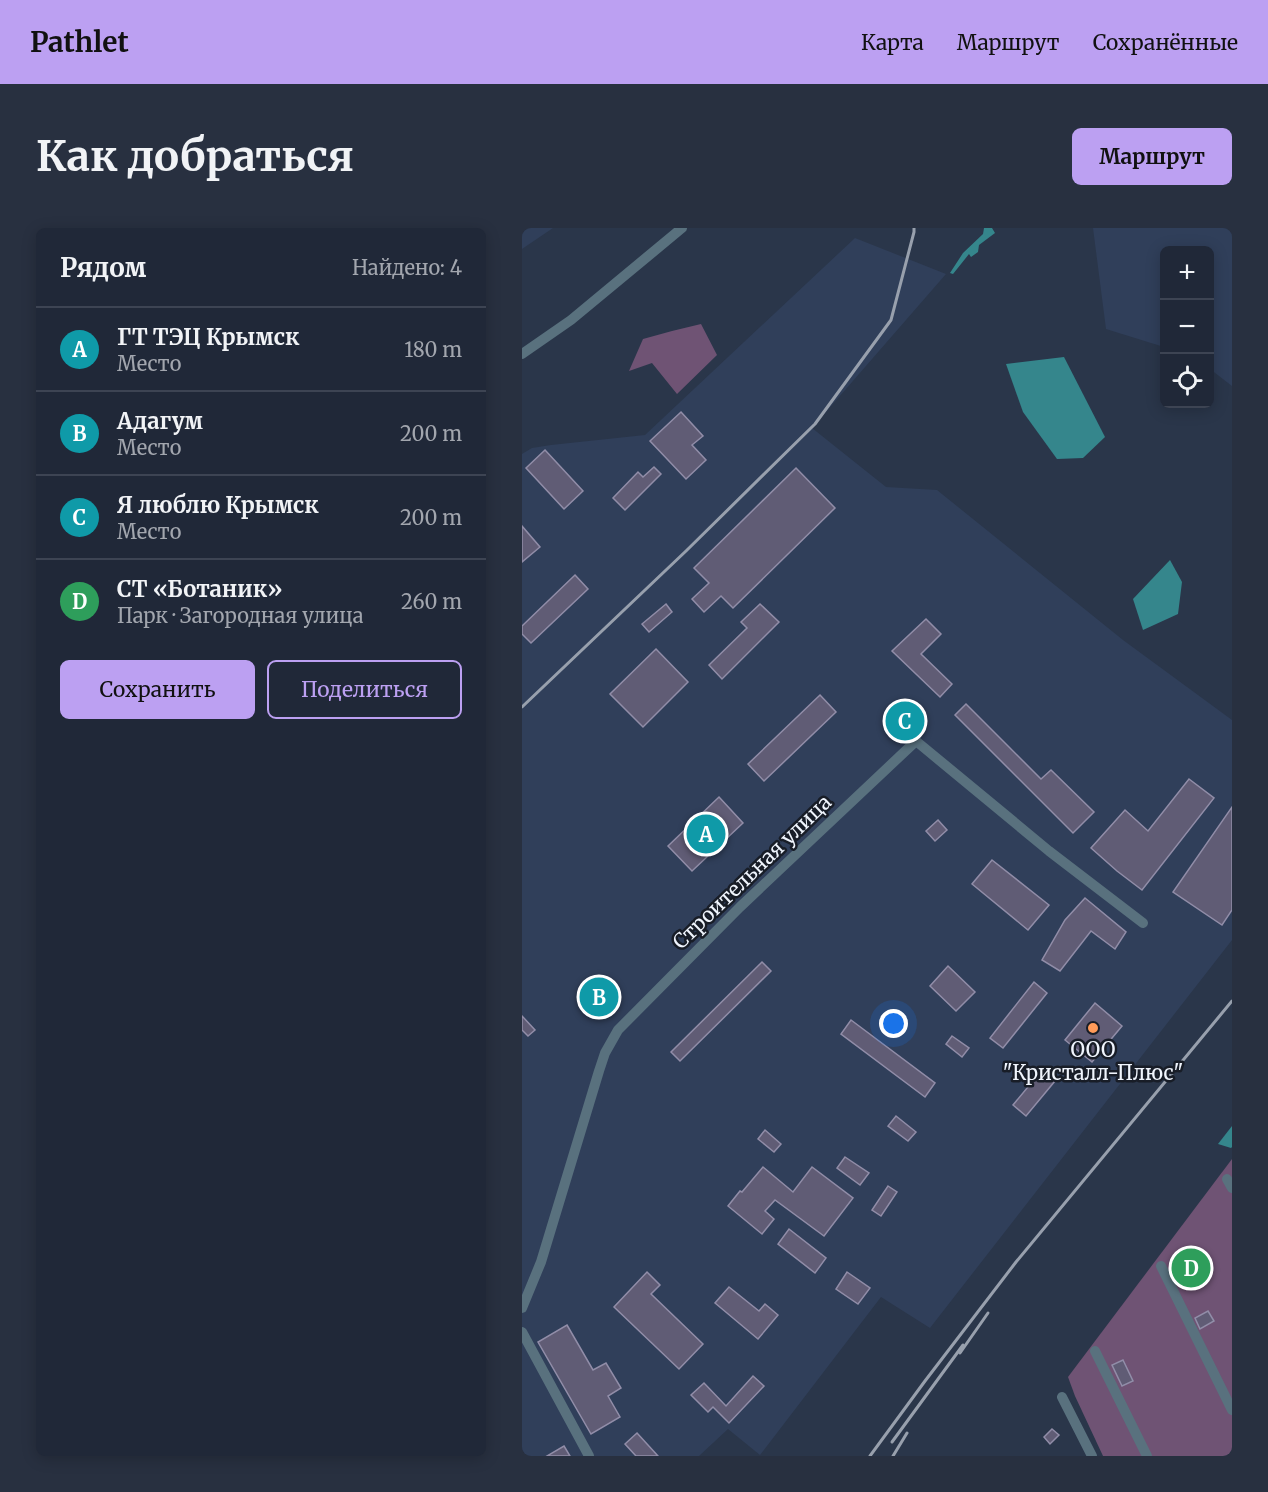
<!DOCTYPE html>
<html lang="ru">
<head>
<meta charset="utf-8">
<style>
  body { margin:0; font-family:Merriweather,serif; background:#283040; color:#f1f3f6 }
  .controls { position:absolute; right:18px; top:18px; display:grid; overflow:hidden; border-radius:9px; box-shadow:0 3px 15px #0003 }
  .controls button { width:54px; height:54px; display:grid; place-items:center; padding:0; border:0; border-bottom:2px solid #3d4453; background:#202838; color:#f1f3f6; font:30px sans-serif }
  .you { position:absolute; left:372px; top:796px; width:21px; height:21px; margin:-15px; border:4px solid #fff; border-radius:50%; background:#1a73e8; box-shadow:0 0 0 9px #1a73e833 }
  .badge { display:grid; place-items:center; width:39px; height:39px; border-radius:50%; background:#bca0f2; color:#fff; font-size:20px; font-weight:700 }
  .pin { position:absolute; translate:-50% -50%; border:3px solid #fff; box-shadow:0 2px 6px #0006 }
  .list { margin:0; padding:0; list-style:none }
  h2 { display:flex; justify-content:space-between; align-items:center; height:78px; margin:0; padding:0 24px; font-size:26px }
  h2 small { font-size:20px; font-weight:400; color:#a2a6ae }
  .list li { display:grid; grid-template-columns:39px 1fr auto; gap:18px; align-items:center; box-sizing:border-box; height:84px; padding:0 24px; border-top:2px solid #3d4453 }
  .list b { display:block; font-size:22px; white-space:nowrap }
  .list p { margin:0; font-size:20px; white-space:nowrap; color:#a2a6ae }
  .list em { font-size:20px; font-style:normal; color:#a2a6ae }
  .actions { display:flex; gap:12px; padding:18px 24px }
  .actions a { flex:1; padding:14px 0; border:2px solid #bca0f2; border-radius:9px; text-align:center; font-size:21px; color:#bca0f2 }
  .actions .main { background:#bca0f2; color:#111 }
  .icon { flex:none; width:33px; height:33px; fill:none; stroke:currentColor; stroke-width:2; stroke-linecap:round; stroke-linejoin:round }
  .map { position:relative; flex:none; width:710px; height:1228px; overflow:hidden; border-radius:9px }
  header { display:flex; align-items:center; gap:36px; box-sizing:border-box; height:84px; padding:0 30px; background:#bca0f2; color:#111 }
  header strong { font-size:28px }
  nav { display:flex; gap:33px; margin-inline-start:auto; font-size:21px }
  .intro { display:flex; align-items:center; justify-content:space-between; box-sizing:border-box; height:144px; padding:0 36px }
  h1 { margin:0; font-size:42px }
  .button { padding:15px 27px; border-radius:9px; background:#bca0f2; color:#111; font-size:21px; font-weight:700 }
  main { display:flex; gap:36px; padding:0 36px }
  aside { flex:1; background:#202838; border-radius:9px; box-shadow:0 3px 15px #0003 }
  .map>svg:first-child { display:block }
  .built { fill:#303f5a }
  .green { fill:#6f5374 }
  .water { fill:#35868c }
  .building { fill:#605c75; stroke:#918da8; stroke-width:1.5 }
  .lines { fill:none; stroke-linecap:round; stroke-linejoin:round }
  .minor { stroke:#59717e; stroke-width:10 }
  .rail { stroke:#98a0ad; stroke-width:3 }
  .poi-dot { fill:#ff9b59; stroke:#181d27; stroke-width:2 }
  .labels { text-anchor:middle; stroke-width:5; stroke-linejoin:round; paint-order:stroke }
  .street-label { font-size:20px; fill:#f0f5fd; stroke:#181d27 }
  .poi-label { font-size:20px; fill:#f0f5fd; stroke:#181d27 }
</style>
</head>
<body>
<header>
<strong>Pathlet</strong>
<nav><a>Карта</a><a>Маршрут</a><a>Сохранённые</a></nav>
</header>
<div class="intro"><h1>Как добраться</h1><a class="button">Маршрут</a></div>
<main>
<aside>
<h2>Рядом<small>Найдено: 4</small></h2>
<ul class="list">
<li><span class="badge" style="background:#0f9aa8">A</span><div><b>ГТ ТЭЦ Крымск</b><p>Место</p></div><em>180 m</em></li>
<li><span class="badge" style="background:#0f9aa8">B</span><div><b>Адагум</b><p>Место</p></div><em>200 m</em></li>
<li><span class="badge" style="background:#0f9aa8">C</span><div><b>Я люблю Крымск</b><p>Место</p></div><em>200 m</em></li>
<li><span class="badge" style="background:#2e9e5b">D</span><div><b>СТ «Ботаник»</b><p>Парк · Загородная улица</p></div><em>260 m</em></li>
</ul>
<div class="actions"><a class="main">Сохранить</a><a>Поделиться</a></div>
</aside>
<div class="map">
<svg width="710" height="1228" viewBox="0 0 710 1228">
  <rect width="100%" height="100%" fill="#2a364a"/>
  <g class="built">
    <path d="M 0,0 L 31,0 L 0,21 Z"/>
    <path d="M 571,0 L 710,0 L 710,158 L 688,141 L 688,22 L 642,22 L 642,119 L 584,101 Z"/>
    <path d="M 333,10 L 424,46 L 290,200 L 364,259 L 415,262 L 601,412 L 710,492 L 710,712 L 408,1100 L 359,1069 L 238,1227 L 206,1201 L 177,1228 L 0,1228 L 0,226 L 10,220 L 29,217 L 123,207 Z"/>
  </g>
  <g class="green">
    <path d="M 179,96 L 195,127 L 155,166 L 130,135 L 107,143 L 121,111 L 150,103 Z"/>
    <path d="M 710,931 L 710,1228 L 581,1228 L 553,1168 L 546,1149 Z"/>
  </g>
  <g class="water">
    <path d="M 462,0 L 470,0 L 473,5 L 457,17 L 456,24 L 449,29 L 447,26 L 431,46 L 428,45 L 441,25 L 461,6 Z"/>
    <path d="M 542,129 L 583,209 L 561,230 L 535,231 L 501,184 L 484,136 Z"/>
    <path d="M 648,332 L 660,354 L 656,386 L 621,402 L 611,371 Z"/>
    <path d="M 710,898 L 710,919 L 709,920 L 696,916 Z"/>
  </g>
  <g class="building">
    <path d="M 159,184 L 181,208 L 170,217 L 184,232 L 164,251 L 128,213 Z"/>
    <path d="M 23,222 L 61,263 L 42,281 L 4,240 Z"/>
    <path d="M 132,239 L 139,246 L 103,282 L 91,270 L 116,244 L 121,249 Z"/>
    <path d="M 274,240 L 313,280 L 211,380 L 199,368 L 182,384 L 170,371 L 187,355 L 172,340 Z"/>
    <path d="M 0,298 L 18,319 L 0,334 Z"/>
    <path d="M 53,347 L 66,361 L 9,415 L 0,406 L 0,398 Z"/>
    <path d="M 144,376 L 150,384 L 127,404 L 120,396 Z"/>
    <path d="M 238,376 L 257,394 L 200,451 L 187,437 L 225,400 L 219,394 Z"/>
    <path d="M 404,391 L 419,406 L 399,426 L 430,456 L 418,469 L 370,423 Z"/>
    <path d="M 134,421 L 166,454 L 121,499 L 88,466 Z"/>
    <path d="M 298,467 L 314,484 L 242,553 L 226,536 Z"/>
    <path d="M 444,476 L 519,551 L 529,542 L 572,584 L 551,605 L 433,487 Z"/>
    <path d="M 667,551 L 692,570 L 620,662 L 595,643 L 569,620 L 603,582 L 626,603 Z"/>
    <path d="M 197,569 L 221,595 L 170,643 L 146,618 Z"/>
    <path d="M 710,579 L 710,682 L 700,697 L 651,664 Z"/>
    <path d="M 416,592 L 425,602 L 413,613 L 404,603 Z"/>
    <path d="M 470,632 L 527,677 L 506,702 L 450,656 Z"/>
    <path d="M 563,670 L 604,704 L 593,721 L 569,703 L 538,743 L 520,732 L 543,692 Z"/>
    <path d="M 240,734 L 249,743 L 158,833 L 149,824 Z"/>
    <path d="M 426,738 L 453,764 L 434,783 L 408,758 Z"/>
    <path d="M 82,751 L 95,763 L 71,787 L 58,775 Z"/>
    <path d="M 512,754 L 525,765 L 481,820 L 468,810 Z"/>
    <path d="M 573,775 L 600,798 L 570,834 L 543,812 Z"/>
    <path d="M 0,788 L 13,802 L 6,808 L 0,802 Z"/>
    <path d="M 329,792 L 413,855 L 403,869 L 319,806 Z"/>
    <path d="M 430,808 L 447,820 L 440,829 L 424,816 Z"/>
    <path d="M 520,842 L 533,853 L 504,888 L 491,877 Z"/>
    <path d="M 374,888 L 394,904 L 386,913 L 366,898 Z"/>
    <path d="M 243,902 L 259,916 L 252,924 L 236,911 Z"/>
    <path d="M 323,929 L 347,945 L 338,957 L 315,940 Z"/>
    <path d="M 241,939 L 271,964 L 290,939 L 331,970 L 302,1008 L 253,972 L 243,983 L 252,991 L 240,1006 L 206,978 L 218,963 L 220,964 Z"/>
    <path d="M 366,958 L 375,964 L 359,988 L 350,982 Z"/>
    <path d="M 267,1001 L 304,1030 L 293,1045 L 256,1016 Z"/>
    <path d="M 125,1044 L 138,1057 L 129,1066 L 181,1116 L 157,1141 L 92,1079 Z"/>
    <path d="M 325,1044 L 348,1060 L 336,1076 L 314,1061 Z"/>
    <path d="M 207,1059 L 237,1083 L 243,1076 L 256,1087 L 236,1111 L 193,1075 Z"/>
    <path d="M 686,1083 L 692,1093 L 678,1101 L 673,1090 Z"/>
    <path d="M 45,1097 L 71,1142 L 84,1135 L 99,1160 L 86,1168 L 98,1189 L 69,1206 L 16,1114 Z"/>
    <path d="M 601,1132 L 611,1153 L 600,1158 L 590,1137 Z"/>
    <path d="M 231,1148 L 242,1158 L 207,1195 L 191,1179 L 186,1184 L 169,1167 L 182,1155 L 204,1178 Z"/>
    <path d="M 530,1201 L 537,1207 L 528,1216 L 522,1209 Z"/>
    <path d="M 115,1205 L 136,1228 L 114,1228 L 103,1216 Z"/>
    <path d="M 42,1218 L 48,1228 L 25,1228 Z"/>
  </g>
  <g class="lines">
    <g class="minor">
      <path d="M 0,126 L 49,92 L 160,0"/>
      <path d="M 705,951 L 710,960"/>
      <path d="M 639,1038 L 710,1182"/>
      <path d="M 0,1080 L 19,1034 L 77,843 L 83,825 L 96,802 L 218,679 L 394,513 L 527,623 L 621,695"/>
      <path d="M 0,1104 L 67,1228"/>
      <path d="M 573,1123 L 625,1228"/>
      <path d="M 540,1169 L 570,1228"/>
    </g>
    <g class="rail">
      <path d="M 0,479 L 164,323 L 293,196 L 369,92 L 392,4 L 392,0"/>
      <path d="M 438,1125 L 466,1085"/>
      <path d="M 370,1214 L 441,1117"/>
      <path d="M 348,1228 L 403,1153 L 494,1034 L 710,773"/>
      <path d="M 371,1228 L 385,1205"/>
    </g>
  </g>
  <circle class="poi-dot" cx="571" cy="800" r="6"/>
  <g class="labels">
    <g class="street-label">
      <text transform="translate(230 644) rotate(-44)" y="7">Строительная улица</text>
    </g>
    <g class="poi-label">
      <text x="571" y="829">ООО<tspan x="571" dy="23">"Кристалл-Плюс"</tspan></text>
    </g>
  </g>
</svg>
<div class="controls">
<button>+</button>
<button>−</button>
<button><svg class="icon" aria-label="locate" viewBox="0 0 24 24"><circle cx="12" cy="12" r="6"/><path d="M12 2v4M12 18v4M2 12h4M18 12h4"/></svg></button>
</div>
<div class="you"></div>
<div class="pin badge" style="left:184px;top:606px;background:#0f9aa8">A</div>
<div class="pin badge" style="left:77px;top:769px;background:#0f9aa8">B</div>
<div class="pin badge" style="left:383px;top:493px;background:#0f9aa8">C</div>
<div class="pin badge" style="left:669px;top:1040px;background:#2e9e5b">D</div>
</div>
</main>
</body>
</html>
